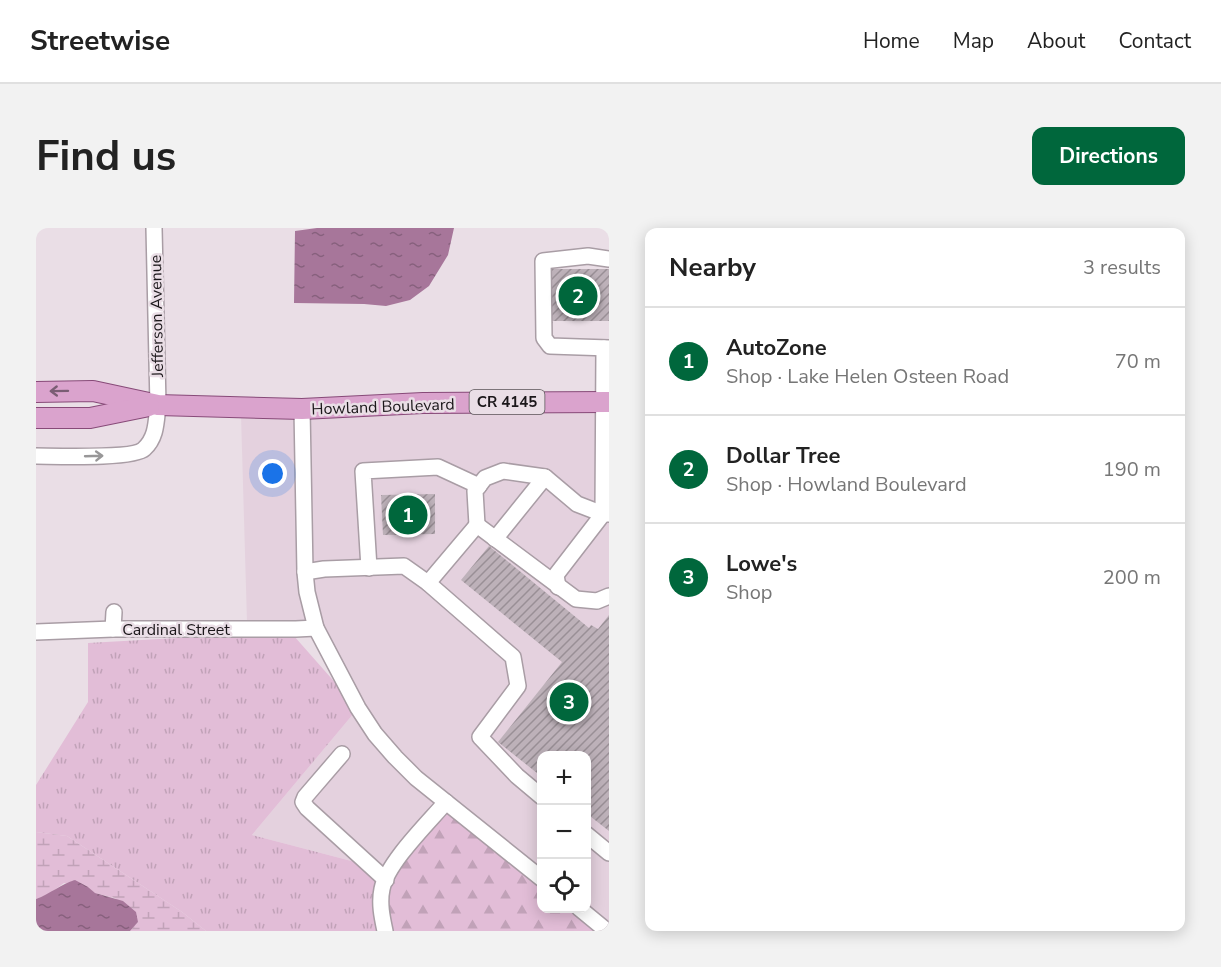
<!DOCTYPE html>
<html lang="en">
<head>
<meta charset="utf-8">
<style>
  body { margin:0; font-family:"Nunito Sans",sans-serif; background:#f2f2f2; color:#222 }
  .controls { position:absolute; right:18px; bottom:18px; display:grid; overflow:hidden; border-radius:12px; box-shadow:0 3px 15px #0003 }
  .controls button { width:54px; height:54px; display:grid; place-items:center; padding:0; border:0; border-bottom:2px solid #e0e0e0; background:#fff; color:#222; font:30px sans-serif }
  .you { position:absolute; left:237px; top:246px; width:21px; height:21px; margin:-15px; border:4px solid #fff; border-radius:50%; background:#1a73e8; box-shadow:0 0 0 9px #1a73e833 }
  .badge { display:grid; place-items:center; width:39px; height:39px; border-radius:50%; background:#00673c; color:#fff; font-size:20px; font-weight:700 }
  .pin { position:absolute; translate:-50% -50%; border:3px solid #fff; box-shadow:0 2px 6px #0006 }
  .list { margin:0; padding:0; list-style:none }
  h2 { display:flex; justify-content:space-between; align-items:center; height:78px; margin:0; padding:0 24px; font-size:26px }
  h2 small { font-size:20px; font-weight:400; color:#767676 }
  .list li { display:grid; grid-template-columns:39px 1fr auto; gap:18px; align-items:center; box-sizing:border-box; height:108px; padding:0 24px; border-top:2px solid #e0e0e0 }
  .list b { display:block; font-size:22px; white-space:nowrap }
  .list p { margin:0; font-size:20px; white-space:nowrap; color:#767676 }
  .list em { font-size:20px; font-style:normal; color:#767676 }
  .icon { flex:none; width:33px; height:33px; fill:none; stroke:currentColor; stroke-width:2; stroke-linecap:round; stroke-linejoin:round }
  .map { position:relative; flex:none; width:573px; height:703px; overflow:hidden; border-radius:12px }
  header { display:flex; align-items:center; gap:36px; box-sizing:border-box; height:84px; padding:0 30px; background:#fff; border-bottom:2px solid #e0e0e0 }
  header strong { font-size:28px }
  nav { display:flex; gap:33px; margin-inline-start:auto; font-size:21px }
  .intro { display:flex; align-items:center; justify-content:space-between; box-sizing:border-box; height:144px; padding:0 36px }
  h1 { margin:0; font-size:42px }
  .button { padding:15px 27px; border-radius:12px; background:#00673c; color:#fff; font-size:21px; font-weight:700 }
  main { display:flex; gap:36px; padding:0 36px }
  aside { flex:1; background:#fff; border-radius:12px; box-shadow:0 3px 15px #0003 }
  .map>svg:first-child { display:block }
  .built { fill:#e4d1de }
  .grass { fill:url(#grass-tufts) }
  .forest { fill:url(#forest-firs) }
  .wetland { fill:url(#wetland-marsh) }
  .water { fill:url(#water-ripples) }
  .building { fill:url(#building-hatch) }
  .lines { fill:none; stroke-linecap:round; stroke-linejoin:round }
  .minor-casing { stroke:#a99da5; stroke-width:18 }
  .major-casing { stroke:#874a78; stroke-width:22 }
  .minor { stroke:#fff; stroke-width:15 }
  .major { stroke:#daa3cd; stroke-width:20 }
  .oneway { stroke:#7a5d74 }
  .oneway2 { stroke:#989798 }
  .labels { text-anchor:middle; stroke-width:5; stroke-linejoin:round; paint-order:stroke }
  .shield { fill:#eadee6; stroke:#595357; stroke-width:1.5 }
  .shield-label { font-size:15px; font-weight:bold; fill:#1b171a }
  .street-label { font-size:16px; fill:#1b171a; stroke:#eadee6 }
</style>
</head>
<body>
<header>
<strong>Streetwise</strong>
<nav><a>Home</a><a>Map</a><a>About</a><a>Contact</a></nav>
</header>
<div class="intro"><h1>Find us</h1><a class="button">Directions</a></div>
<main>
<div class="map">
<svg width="573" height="703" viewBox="0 0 573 703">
  <defs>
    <pattern id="grass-tufts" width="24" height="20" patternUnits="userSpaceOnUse" patternTransform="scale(1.5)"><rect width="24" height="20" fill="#e2bdd7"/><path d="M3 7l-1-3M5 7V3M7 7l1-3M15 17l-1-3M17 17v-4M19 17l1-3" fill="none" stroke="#c1a2b8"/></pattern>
    <pattern id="forest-firs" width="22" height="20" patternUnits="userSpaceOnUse" patternTransform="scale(1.5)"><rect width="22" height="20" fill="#e2bdd7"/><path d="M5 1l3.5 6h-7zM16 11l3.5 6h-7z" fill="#c1a2b8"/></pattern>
    <pattern id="wetland-marsh" width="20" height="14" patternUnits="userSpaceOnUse" patternTransform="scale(1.5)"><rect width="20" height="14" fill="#e2bdd7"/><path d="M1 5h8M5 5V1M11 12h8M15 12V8" fill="none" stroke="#c1a2b8"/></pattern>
    <pattern id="water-ripples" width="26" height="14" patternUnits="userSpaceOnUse" patternTransform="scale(1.5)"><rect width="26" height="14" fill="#a7769a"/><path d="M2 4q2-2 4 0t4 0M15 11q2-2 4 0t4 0" fill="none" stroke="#87607d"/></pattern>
    <pattern id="building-hatch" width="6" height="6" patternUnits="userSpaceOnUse" patternTransform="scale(1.5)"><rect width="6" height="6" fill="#bdb1b9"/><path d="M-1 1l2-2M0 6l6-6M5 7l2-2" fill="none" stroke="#998f96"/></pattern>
  </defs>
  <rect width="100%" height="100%" fill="#eadee6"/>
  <g class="built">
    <path d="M 573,181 L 573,697 L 551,679 L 550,528 L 506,528 L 505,642 L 384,545 L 344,502 L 328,477 L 286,398 L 278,363 L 275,342 L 273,189 L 388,182 Z"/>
    <path d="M 205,187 L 260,188 L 261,341 L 264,365 L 271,393 L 211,394 Z"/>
    <path d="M 318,485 L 400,574 L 351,632 L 346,641 L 216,607 Z"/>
  </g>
  <path class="grass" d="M 177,408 L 258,408 L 303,459 L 318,485 L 216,607 L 346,641 C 337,663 337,680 342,703 L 170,703 L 146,684 L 31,608 L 0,604 L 0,557 L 52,474 L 52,415 Z"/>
  <path class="forest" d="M 411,583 L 505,659 L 506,680 L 532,681 L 560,703 L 356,703 C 353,690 350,675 353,662 C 360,636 394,604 411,583 Z"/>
  <path class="wetland" d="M 0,604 L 31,608 L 146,684 L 170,703 L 94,703 L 102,694 L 79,670 L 58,665 L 52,659 L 28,655 L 13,666 L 0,671 Z"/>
  <g class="water">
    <path d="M 281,0 L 418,0 L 412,27 L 393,58 L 374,72 L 350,78 L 328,76 L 258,75 L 259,3 Z"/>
    <path d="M 39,652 L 52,659 L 59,665 L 87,673 L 100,684 L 102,694 L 94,703 L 0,703 L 0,671 C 14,666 25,656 39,652 Z"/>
  </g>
  <g class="building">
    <path d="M 515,41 L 573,41 L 573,93 L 516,93 L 517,95 L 512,96 L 512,42 Z"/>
    <path d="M 399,266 L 399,306 L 347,307 L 345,267 Z"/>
    <path d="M 453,318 L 553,400 L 555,397 L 562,401 L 573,387 L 573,603 L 550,585 L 550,528 L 506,528 L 506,549 L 462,514 L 526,434 L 425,352 Z"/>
  </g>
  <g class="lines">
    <defs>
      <g id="minor">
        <path d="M 573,31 L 552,28 L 507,33 L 508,110 L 514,118 L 573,120"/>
        <path d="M 568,120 L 567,286 L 573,286"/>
        <path d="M 266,181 L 269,344 L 271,364 L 280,400 L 322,480 L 339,506 L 359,529 L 380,550 L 506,651"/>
        <path d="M 0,228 C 18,228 98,231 108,221 C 121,209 120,193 122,177 L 118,0"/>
        <path d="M 441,297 L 439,263 L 449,250 L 467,243 L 509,249"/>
        <path d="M 459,311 L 509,249 L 541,276 L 567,286 L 520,347 L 522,359"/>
        <path d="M 333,340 L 327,243 L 402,239 L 443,258"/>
        <path d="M 269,344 L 288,341 L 368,338 L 392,355 L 441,297 L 540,371 L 561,373 L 573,368"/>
        <path d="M 392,355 L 477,429 L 482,458 L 444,509 L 481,548 L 506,569"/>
        <path d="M 77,401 L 78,384"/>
        <path d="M 0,404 L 77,401 L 260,401 L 280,400"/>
        <path d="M 306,526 L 269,569 L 267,574 L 271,580 L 350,652"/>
        <path d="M 550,606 L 573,625"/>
        <path d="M 543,680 L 571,703"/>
        <path d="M 349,703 C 346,689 343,675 346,661 C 351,635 392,595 410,574"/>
      </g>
      <g id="major">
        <path d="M 0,164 L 57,163 L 122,177 L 266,181 L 387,175 L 573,174"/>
        <path d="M 0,190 L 54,190 L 113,178"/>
      </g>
    </defs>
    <use href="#minor" class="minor-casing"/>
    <use href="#major" class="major-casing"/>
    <use href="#minor" class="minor"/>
    <use href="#major" class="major"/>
  </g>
  <defs><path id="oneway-shaft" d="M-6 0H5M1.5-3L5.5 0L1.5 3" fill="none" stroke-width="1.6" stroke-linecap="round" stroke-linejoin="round" transform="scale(1.5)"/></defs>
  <use class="oneway" href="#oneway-shaft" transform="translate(23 163) rotate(179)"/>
  <use class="oneway2" href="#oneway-shaft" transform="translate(58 228) rotate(-2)"/>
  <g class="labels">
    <rect class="shield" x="433.5" y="162" width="75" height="24" rx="4.5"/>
    <g class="shield-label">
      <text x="471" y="179">CR 4145</text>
    </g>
    <g class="street-label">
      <text transform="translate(120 88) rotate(-91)" y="6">Jefferson Avenue</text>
      <text transform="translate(347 178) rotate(-2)" y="6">Howland Boulevard</text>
      <text x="140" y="407">Cardinal Street</text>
    </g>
  </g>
</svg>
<div class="controls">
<button>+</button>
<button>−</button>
<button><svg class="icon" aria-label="locate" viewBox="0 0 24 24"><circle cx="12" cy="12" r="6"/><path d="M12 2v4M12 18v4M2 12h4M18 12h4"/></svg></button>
</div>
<div class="you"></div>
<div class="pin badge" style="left:372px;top:287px">1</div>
<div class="pin badge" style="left:542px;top:68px">2</div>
<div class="pin badge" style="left:533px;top:474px">3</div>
</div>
<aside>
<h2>Nearby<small>3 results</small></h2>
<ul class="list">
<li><span class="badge">1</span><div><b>AutoZone</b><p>Shop · Lake Helen Osteen Road</p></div><em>70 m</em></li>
<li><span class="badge">2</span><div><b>Dollar Tree</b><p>Shop · Howland Boulevard</p></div><em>190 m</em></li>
<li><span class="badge">3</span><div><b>Lowe's</b><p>Shop</p></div><em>200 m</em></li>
</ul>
</aside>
</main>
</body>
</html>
